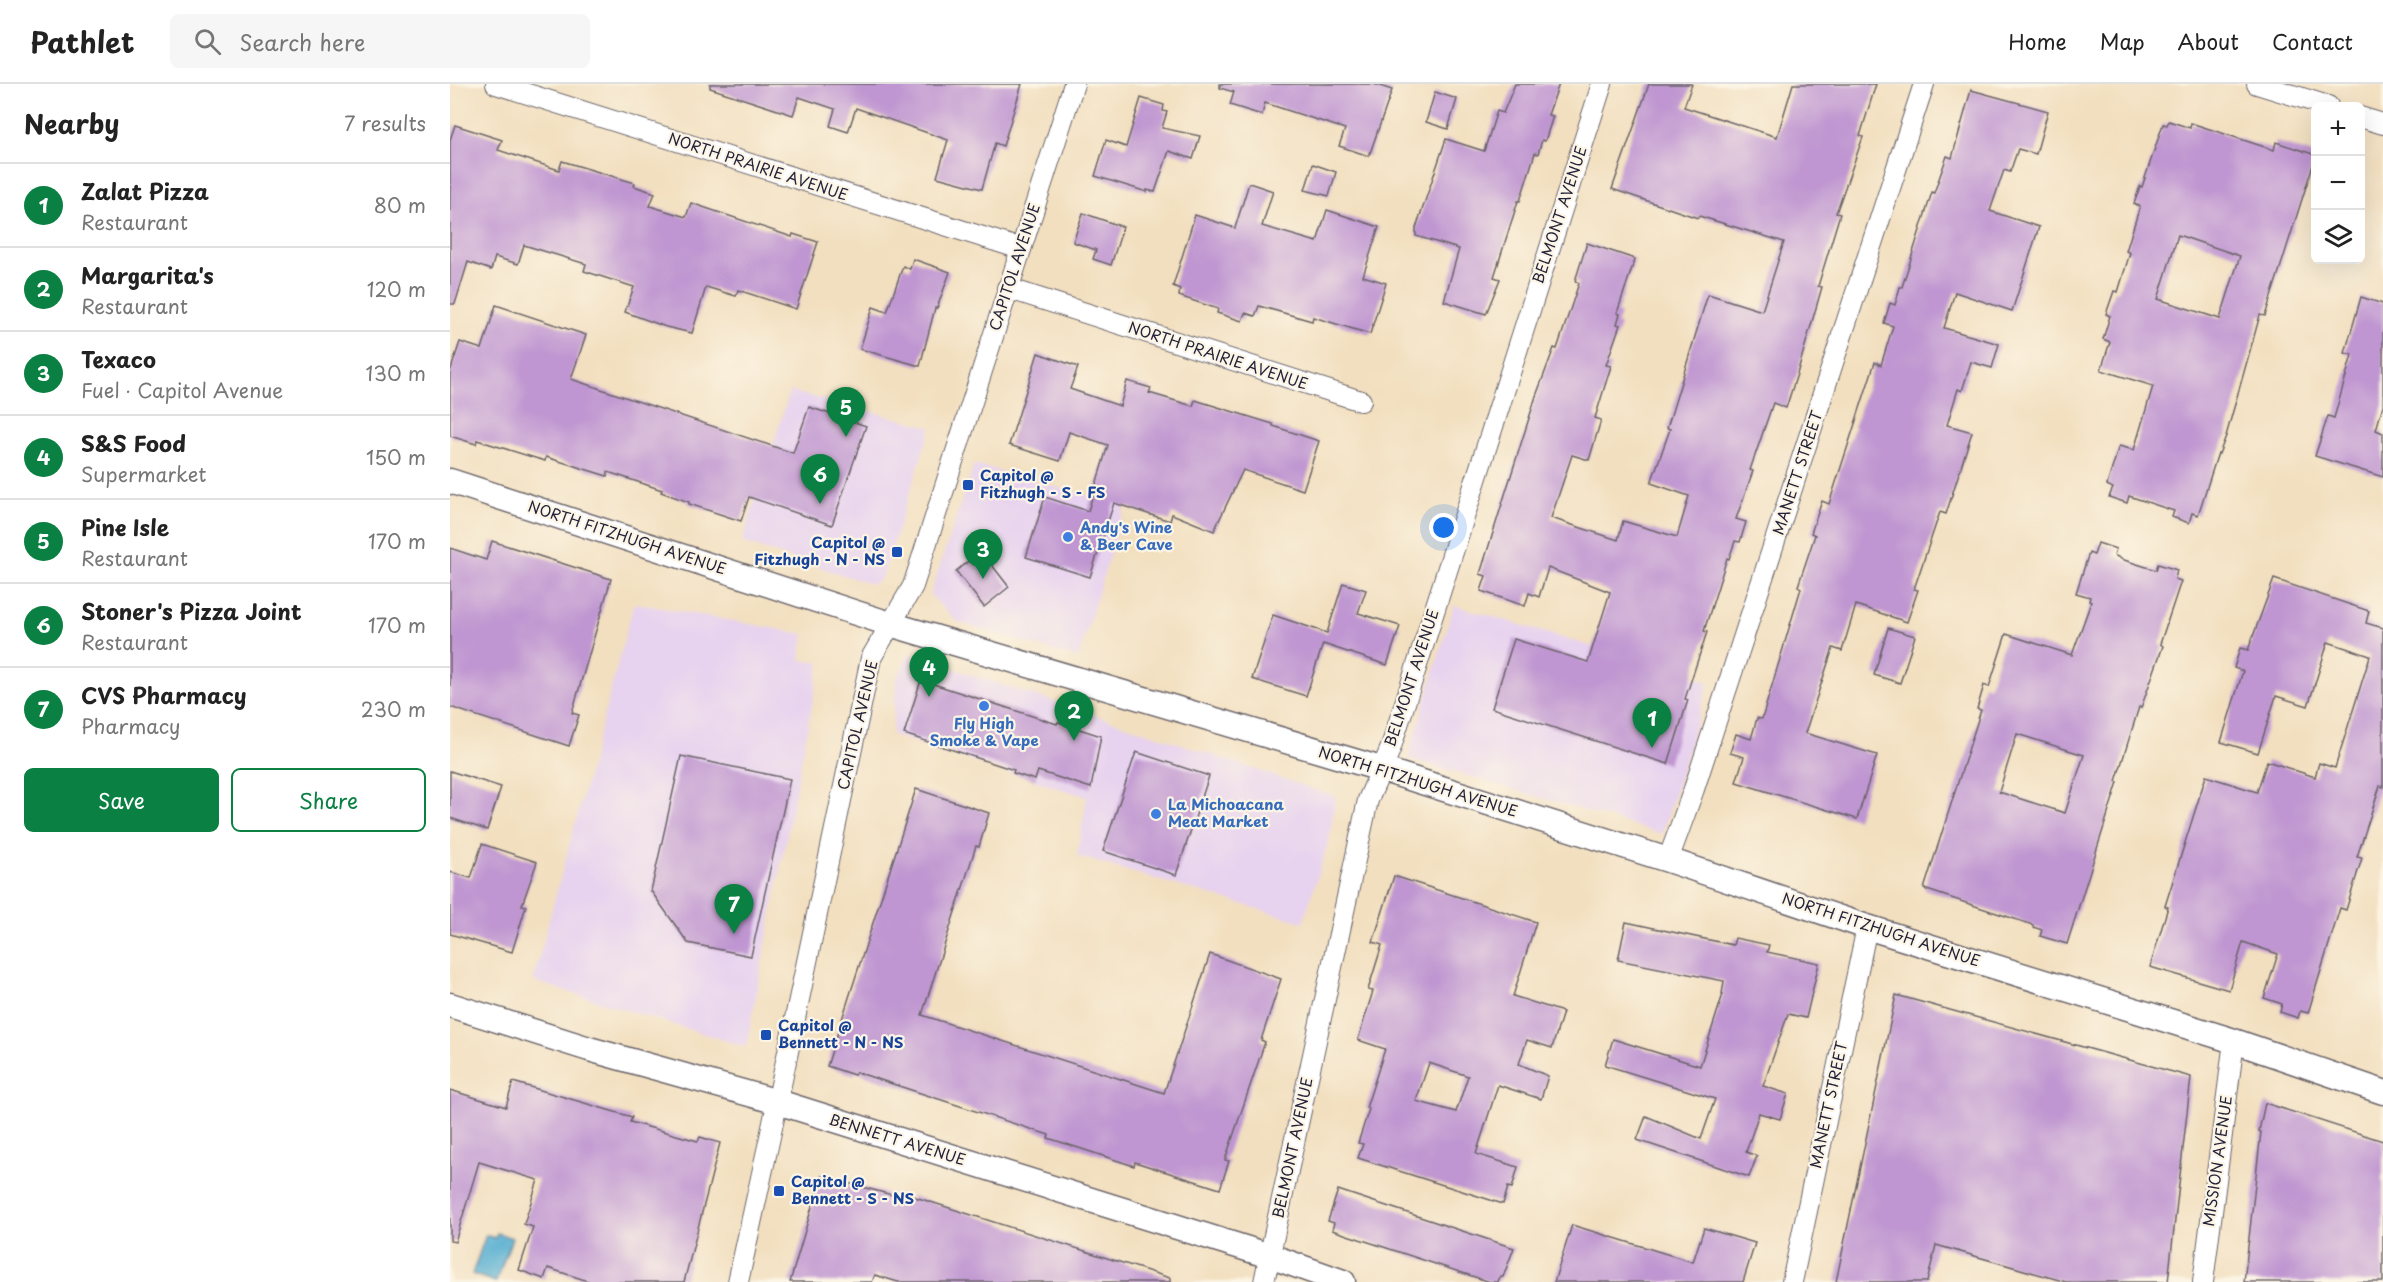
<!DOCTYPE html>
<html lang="en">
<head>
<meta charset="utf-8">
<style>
  body { margin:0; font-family:"Playpen Sans",sans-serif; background:#f6f6f6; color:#222 }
  .controls { position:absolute; right:18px; top:18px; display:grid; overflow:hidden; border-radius:9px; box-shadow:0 6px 24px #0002 }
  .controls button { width:54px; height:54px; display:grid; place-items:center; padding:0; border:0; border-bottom:2px solid #e0e0e0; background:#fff; color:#222; font:30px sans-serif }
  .you { position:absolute; left:994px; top:444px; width:21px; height:21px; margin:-15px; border:4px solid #fff; border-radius:50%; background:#1a73e8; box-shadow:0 0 0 9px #1a73e833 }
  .badge { display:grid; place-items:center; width:39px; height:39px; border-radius:50%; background:#0b8043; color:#fff; font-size:20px; font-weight:700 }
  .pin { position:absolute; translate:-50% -50px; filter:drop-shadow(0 2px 3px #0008) }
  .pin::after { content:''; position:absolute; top:32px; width:21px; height:18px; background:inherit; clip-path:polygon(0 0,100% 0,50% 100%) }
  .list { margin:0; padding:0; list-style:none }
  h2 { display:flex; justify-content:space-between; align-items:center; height:78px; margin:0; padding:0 24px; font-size:26px }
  h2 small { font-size:20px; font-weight:400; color:#767676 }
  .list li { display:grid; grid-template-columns:39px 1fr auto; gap:18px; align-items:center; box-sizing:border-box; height:84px; padding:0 24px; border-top:2px solid #e0e0e0 }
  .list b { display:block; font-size:22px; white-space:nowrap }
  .list p { margin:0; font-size:20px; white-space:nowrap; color:#767676 }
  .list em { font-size:20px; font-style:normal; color:#767676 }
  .actions { display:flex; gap:12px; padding:18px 24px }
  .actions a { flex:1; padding:14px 0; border:2px solid #0b8043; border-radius:9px; text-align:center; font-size:21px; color:#0b8043 }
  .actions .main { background:#0b8043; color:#fff }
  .icon { flex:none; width:33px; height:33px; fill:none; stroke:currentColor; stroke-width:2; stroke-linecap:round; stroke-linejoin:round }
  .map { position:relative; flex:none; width:1933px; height:1198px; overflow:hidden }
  header { display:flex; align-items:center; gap:36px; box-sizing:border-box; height:84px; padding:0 30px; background:#fff; border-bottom:2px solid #e0e0e0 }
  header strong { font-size:28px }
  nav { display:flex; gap:33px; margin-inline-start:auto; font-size:21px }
  .search { width:420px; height:54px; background:#f6f6f6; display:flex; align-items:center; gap:15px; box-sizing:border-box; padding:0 21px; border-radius:9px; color:#767676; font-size:22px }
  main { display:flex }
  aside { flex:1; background:#fff }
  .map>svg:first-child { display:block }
  .built { fill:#e7d2ef }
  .water { fill:#55aed2; stroke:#3c6886; stroke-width:1.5 }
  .building { fill:#bf96d1; fill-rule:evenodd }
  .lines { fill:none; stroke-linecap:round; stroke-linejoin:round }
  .minor-casing { stroke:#6b6469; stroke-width:22 }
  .tertiary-casing { stroke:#6b6469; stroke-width:27 }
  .minor { stroke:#fff; stroke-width:20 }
  .tertiary { stroke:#fff; stroke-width:24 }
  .transit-dot { fill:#1a4fb4; stroke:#fcf5e5; stroke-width:2 }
  .shop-dot { fill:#3f7fe0; stroke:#fcf5e5; stroke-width:2 }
  .labels { text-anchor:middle; stroke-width:4.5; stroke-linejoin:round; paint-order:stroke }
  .street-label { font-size:15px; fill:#22223b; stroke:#fcf5e5 }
  .transit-label { font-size:15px; font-weight:bold; fill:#164399; stroke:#fcf5e5; text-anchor:start }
  .shop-label { font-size:15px; font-weight:bold; fill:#366cbe; stroke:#fcf5e5; text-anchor:start }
</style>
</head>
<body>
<header>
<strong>Pathlet</strong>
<div class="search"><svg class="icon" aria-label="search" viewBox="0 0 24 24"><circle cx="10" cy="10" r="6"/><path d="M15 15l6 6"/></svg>Search here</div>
<nav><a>Home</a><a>Map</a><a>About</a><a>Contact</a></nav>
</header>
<main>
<aside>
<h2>Nearby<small>7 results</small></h2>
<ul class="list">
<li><span class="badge">1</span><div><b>Zalat Pizza</b><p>Restaurant</p></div><em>80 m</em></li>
<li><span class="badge">2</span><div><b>Margarita's</b><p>Restaurant</p></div><em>120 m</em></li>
<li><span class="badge">3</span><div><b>Texaco</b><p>Fuel · Capitol Avenue</p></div><em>130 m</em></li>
<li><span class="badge">4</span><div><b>S&amp;S Food</b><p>Supermarket</p></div><em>150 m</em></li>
<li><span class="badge">5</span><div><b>Pine Isle</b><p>Restaurant</p></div><em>170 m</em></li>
<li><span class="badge">6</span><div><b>Stoner's Pizza Joint</b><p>Restaurant</p></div><em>170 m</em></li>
<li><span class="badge">7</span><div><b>CVS Pharmacy</b><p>Pharmacy</p></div><em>230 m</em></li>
</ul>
<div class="actions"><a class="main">Save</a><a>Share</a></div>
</aside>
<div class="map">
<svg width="1933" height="1198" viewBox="0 0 1933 1198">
  <rect width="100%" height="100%" fill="#fcf5e5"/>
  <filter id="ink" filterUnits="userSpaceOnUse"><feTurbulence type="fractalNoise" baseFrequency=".0167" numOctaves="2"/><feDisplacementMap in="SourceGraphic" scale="12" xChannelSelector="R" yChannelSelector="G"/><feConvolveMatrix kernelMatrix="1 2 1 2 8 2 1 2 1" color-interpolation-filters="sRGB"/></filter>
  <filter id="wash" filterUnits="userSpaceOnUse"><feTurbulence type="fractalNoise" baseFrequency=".008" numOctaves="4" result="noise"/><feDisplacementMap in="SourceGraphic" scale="24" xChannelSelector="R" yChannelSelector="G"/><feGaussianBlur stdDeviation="1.35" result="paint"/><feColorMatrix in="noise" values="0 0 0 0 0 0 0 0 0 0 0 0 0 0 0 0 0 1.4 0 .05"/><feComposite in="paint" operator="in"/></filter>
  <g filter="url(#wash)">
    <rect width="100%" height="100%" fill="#f2dfbf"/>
    <g class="built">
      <path d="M 340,307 L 481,343 L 434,488 L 429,497 L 421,500 L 292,458 Z"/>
      <path d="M 524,380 L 675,422 L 628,574 L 507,538 L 480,511 Z"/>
      <path d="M 184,519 L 354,550 L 350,576 L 370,579 L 296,963 L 83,897 Z"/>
      <path d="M 1004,521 L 1259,598 L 1212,750 L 958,674 Z"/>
      <path d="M 458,570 L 675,641 L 886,713 L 879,756 L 853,838 L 627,772 L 637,713 L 442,651 L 446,597 Z"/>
    </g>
    <path class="water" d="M 47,1149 L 62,1154 L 46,1198 L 22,1190 L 36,1151 L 45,1154 Z"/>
    <g id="blocks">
      <g class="building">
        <path d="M 260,0 L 572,0 L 553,62 L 545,59 L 532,105 L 487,93 L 498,56 L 406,24 L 398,48 L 380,42 L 385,25 L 349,13 L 343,31 L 260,4 Z"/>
        <path d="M 770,0 L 924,0 L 942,6 L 919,72 L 889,62 L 895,45 L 815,19 L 812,31 L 780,21 L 784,8 L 770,4 Z"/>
        <path d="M 1065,0 L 1109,0 L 1098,31 L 1103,32 L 1095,57 L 1092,56 L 1088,70 L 1085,69 L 1070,117 L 1068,117 L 1044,193 L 1050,195 L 1036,230 L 994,217 L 1009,165 L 966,152 L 966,144 L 996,55 L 1034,67 L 1047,27 L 1053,29 Z"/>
        <path d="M 1199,0 L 1242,0 L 1234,23 L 1327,53 L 1343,0 L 1426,0 L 1410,52 L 1413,53 L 1386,129 L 1390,130 L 1368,202 L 1372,203 L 1347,290 L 1336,324 L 1323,319 L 1300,386 L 1303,387 L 1286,435 L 1296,438 L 1290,458 L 1285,457 L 1279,475 L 1277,474 L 1254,547 L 1257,548 L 1235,615 L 1238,616 L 1218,680 L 1042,624 L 1064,555 L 1138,578 L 1160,508 L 1098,484 L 1089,513 L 1079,509 L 1075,522 L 1031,507 L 1036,492 L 1030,490 L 1086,312 L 1104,264 L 1107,265 L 1129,199 L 1125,197 L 1137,159 L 1185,175 L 1167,229 L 1170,230 L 1167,240 L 1170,241 L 1156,281 L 1161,282 L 1145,334 L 1151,336 L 1139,376 L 1122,371 L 1101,434 L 1168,456 L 1173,437 L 1227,453 L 1239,412 L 1201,399 L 1220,345 L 1217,344 L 1258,210 L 1312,227 L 1334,158 L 1249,132 L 1248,134 L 1162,105 Z"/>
        <path d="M 1521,6 L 1598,27 L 1586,70 L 1568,65 L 1560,88 L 1554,86 L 1540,127 L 1589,143 L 1562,227 L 1505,208 L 1494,244 L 1549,260 L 1542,284 L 1521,278 L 1512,307 L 1508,305 L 1497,341 L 1522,348 L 1496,430 L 1490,428 L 1464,505 L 1468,506 L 1457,538 L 1406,521 L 1392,567 L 1383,564 L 1355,649 L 1427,671 L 1407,735 L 1286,698 L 1294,673 L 1280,669 L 1286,650 L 1301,655 L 1307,634 L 1312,635 L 1351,504 L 1348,502 L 1365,451 L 1361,449 L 1372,417 L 1379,420 L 1425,278 L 1431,281 L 1443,242 L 1434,239 L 1440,219 L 1445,221 L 1450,203 L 1452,203 L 1482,108 L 1484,109 L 1497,72 L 1502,74 Z"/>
        <path d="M 985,8 L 1007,15 L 998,45 L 976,38 Z"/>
        <path d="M 691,14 L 714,21 L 713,27 L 717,28 L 712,44 L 750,52 L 743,75 L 719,67 L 705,108 L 697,106 L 697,108 L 645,92 L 656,56 L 676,63 Z"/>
        <path d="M 1719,37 L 1740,44 L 1741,39 L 1824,66 L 1826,58 L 1866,71 L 1815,232 L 1810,231 L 1776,352 L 1769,370 L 1768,369 L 1748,431 L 1742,429 L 1739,439 L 1722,433 L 1724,427 L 1679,412 L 1677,419 L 1659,413 L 1663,404 L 1657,401 L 1669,362 L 1684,366 L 1703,302 L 1651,286 L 1660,258 L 1653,255 L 1660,232 L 1656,230 L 1664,207 L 1668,208 L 1680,169 L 1676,167 L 1690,122 L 1684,120 L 1690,102 L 1692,103 L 1713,40 L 1717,41 ZM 1728,151 L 1790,172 L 1770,235 L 1708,215 Z"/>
        <path d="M 5,41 L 52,56 L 48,66 L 109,86 L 112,77 L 185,99 L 184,102 L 205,109 L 200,122 L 236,133 L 241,119 L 342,153 L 343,150 L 368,158 L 346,225 L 288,206 L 286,212 L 256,203 L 242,249 L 216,243 L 175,228 L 184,203 L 134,187 L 136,180 L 74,161 L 68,180 L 45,173 L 41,186 L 18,178 L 5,220 L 0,220 L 0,56 Z"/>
        <path d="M 863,80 L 886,88 L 879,112 L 855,106 Z"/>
        <path d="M 799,99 L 823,107 L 812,142 L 867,158 L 877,126 L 929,143 L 913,192 L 936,199 L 920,250 L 863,233 L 862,237 L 809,222 L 805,232 L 795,229 L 792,237 L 767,229 L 768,225 L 729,212 L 730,205 L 723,202 L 745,131 L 785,144 Z"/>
        <path d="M 633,129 L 673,143 L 661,181 L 643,175 L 646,166 L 623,158 Z"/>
        <path d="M 463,175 L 500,188 L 487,224 L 485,224 L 470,282 L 410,265 L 423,223 L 437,228 L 453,182 L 460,185 Z"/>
        <path d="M 1911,213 L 1933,220 L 1933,321 L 1926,346 L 1933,349 L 1933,393 L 1865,372 L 1878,332 L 1884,334 L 1902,271 L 1895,269 Z"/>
        <path d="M 46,221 L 136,251 L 121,295 L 343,369 L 359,323 L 416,342 L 382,441 L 299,413 L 291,437 L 239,420 L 239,418 L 211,408 L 212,406 L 158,388 L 157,392 L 96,373 L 95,377 L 27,356 L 26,360 L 0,352 L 0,288 L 10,258 L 32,265 Z"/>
        <path d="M 588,269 L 628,283 L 620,305 L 670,322 L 677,297 L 701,304 L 699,309 L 743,322 L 745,316 L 823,340 L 823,342 L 869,357 L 853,406 L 793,386 L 764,447 L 722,430 L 720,437 L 664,419 L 640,493 L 576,473 L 595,413 L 638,427 L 658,361 L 619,348 L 610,377 L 559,361 Z"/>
        <path d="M 42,457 L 161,495 L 122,629 L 129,631 L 119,662 L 0,623 L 0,464 L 36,476 Z"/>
        <path d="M 1648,459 L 1666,465 L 1664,471 L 1671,475 L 1706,486 L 1708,480 L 1727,486 L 1725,495 L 1731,497 L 1710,560 L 1713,562 L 1691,624 L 1689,623 L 1666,697 L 1668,698 L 1617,860 L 1590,852 L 1592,846 L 1583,843 L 1583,841 L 1474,805 L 1531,626 L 1527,625 L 1534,601 L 1539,603 L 1556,550 L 1622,571 L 1641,518 L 1639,517 L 1640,513 L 1626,509 L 1639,469 L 1644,471 ZM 1567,650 L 1634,671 L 1615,729 L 1549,708 Z"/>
        <path d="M 531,467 L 559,503 L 534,523 L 506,487 Z"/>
        <path d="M 1824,495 L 1919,527 L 1916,539 L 1933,544 L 1933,703 L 1930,702 L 1907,773 L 1912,774 L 1896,826 L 1890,824 L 1858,929 L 1850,927 L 1848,934 L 1830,928 L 1832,920 L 1814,914 L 1828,870 L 1793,858 L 1779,906 L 1700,883 L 1718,823 L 1715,822 L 1756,692 L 1807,708 L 1817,677 L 1865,693 L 1869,679 L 1885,684 L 1920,572 L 1878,558 L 1858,622 L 1826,612 L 1808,669 L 1771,658 L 1793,587 L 1784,584 L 1790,564 L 1798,566 Z"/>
        <path d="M 893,499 L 916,506 L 908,529 L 950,542 L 937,581 L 873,560 L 856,612 L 802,595 L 823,531 L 877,549 Z"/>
        <path d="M 1438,544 L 1465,552 L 1450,599 L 1424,591 Z"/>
        <path d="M 471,596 L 607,640 L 608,638 L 651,652 L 641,704 L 588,687 L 585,696 L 563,689 L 564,686 L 454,650 Z"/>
        <path d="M 686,668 L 759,692 L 726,791 L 653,767 Z"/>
        <path d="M 231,672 L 340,695 L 301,872 L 238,859 L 201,807 Z"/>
        <path d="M 0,687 L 51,703 L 37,746 L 0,734 Z"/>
        <path d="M 466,705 L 539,729 L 529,763 L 526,762 L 472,931 L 714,1009 L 760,870 L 831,895 L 811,956 L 815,958 L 775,1076 L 779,1077 L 770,1105 L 685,1078 L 684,1082 L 598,1054 L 599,1051 L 406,988 L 404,991 L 377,982 Z"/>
        <path d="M 32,760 L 87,778 L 72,821 L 76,822 L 62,868 L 0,850 L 0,788 L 21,794 Z"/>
        <path d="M 944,792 L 1086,838 L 1063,912 L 1113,928 L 1102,964 L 1077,956 L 1069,980 L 1098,992 L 1091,1015 L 1048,1001 L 1026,1070 L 1068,1083 L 1062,1104 L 1058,1103 L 1053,1120 L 908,1074 L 913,1060 L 908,1059 L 919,1025 L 916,1024 L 935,965 L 908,956 L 923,907 L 918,906 L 932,861 L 923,858 ZM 979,979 L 1018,992 L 1006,1028 L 966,1017 Z"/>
        <path d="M 1176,838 L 1283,861 L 1285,854 L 1319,861 L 1317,868 L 1369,879 L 1356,934 L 1338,930 L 1313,1002 L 1338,1010 L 1330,1035 L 1309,1029 L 1296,1068 L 1307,1072 L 1299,1093 L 1187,1056 L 1196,1032 L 1251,1055 L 1265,1015 L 1155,981 L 1163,955 L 1250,982 L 1273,910 L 1272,910 L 1274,897 L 1168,876 Z"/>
        <path d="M 1446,911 L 1741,993 L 1718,1198 L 1616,1198 L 1486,1161 L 1477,1198 L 1386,1198 Z"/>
        <path d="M 63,998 L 182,1033 L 180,1038 L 230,1052 L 248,1057 L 250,1053 L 270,1059 L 234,1198 L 141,1198 L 98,1184 L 94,1195 L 69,1186 L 83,1143 L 74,1140 L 88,1096 L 29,1078 L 5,1158 L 0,1157 L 0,1006 L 56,1023 Z"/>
        <path d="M 1815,1019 L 1933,1057 L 1933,1198 L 1794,1198 L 1811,1048 L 1809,1047 Z"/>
        <path d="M 371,1092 L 461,1116 L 462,1112 L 720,1194 L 720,1198 L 448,1198 L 425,1191 L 422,1198 L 340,1198 Z"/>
        <path d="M 888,1106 L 1064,1164 L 1053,1193 L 1050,1192 L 1048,1198 L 1040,1198 L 882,1146 L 884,1139 L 878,1137 Z"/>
        <path d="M 1122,1141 L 1243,1178 L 1254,1144 L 1305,1159 L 1293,1198 L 1104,1198 Z"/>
      </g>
    </g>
  </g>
  <g filter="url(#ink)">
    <use href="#blocks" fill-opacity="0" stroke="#6b6469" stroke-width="1.5"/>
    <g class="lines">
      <defs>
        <g id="minor">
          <path d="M 46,0 L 571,165"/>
          <path d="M 1807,0 L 1878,22"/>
          <path d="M 1910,33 L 1933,40"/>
          <path d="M 557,204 L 911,317"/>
          <path d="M 1218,776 L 1244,705 L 1474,0"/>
          <path d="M 288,1198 L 320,1053 L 421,574 L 463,502 L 624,0"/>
          <path d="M 814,1198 L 918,716 L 940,666 L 1152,0"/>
          <path d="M 1342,1198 L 1417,843"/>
          <path d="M 1753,1198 L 1784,957"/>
        </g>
        <g id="tertiary">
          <path d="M 0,397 L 440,540 L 931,685 L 1218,776 L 1417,843 L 1784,957 L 1933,1008"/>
          <path d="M 0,921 L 139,965 L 328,1018 L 820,1172 L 893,1198"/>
        </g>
      </defs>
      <use href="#minor" class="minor-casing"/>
      <use href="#tertiary" class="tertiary-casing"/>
      <use href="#minor" class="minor"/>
      <use href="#tertiary" class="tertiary"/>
    </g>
  </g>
  <g class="transit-dot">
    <rect x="512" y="395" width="12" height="12" rx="3"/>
    <rect x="441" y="462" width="12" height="12" rx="3"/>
    <rect x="310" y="945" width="12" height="12" rx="3"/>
    <rect x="323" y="1101" width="12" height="12" rx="3"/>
  </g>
  <g class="shop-dot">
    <circle cx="618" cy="453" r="6"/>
    <circle cx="534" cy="622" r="6"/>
    <circle cx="706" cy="730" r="6"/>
  </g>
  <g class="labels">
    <g class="street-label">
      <text transform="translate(308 83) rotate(18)" y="5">NORTH PRAIRIE AVENUE</text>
      <text transform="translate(1110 131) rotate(-72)" y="5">BELMONT AVENUE</text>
      <text transform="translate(565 183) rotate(-72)" y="5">CAPITOL AVENUE</text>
      <text transform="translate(768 272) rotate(18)" y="5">NORTH PRAIRIE AVENUE</text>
      <text transform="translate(1348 389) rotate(-72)" y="5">MANETT STREET</text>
      <text transform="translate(177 454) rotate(18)" y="5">NORTH FITZHUGH AVENUE</text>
      <text transform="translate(962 594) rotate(-72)" y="5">BELMONT AVENUE</text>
      <text transform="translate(408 641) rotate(-77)" y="5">CAPITOL AVENUE</text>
      <text transform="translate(968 698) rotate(17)" y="5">NORTH FITZHUGH AVENUE</text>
      <text transform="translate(1431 846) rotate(18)" y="5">NORTH FITZHUGH AVENUE</text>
      <text transform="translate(1379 1021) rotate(-78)" y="5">MANETT STREET</text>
      <text transform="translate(447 1056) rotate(17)" y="5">BENNETT AVENUE</text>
      <text transform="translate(843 1064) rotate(-78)" y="5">BELMONT AVENUE</text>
      <text transform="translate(1768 1077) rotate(-82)" y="5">MISSION AVENUE</text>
    </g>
    <g class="transit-label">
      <text x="530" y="397">Capitol @<tspan x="530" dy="17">Fitzhugh - S - FS</tspan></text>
      <text x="435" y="464" text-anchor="end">Capitol @<tspan x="435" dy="17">Fitzhugh - N - NS</tspan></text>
      <text x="328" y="947">Capitol @<tspan x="328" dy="17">Bennett - N - NS</tspan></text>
      <text x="341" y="1103">Capitol @<tspan x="341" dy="17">Bennett - S - NS</tspan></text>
    </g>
    <g class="shop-label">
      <text x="630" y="449">Andy's Wine<tspan x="630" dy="17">&amp; Beer Cave</tspan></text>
      <text x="534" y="645" text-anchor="middle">Fly High<tspan x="534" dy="17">Smoke &amp; Vape</tspan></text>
      <text x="718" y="726">La Michoacana<tspan x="718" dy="17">Meat Market</tspan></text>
    </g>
  </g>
</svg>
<div class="controls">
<button>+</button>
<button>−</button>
<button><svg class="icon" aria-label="layers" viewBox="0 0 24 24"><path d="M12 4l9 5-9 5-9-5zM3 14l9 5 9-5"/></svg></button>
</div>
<div class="you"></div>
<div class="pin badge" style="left:1202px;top:664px">1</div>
<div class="pin badge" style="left:624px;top:657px">2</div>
<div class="pin badge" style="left:533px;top:495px">3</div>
<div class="pin badge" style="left:479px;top:613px">4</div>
<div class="pin badge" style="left:396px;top:353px">5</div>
<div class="pin badge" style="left:370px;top:420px">6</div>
<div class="pin badge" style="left:284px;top:850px">7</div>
</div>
</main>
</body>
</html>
